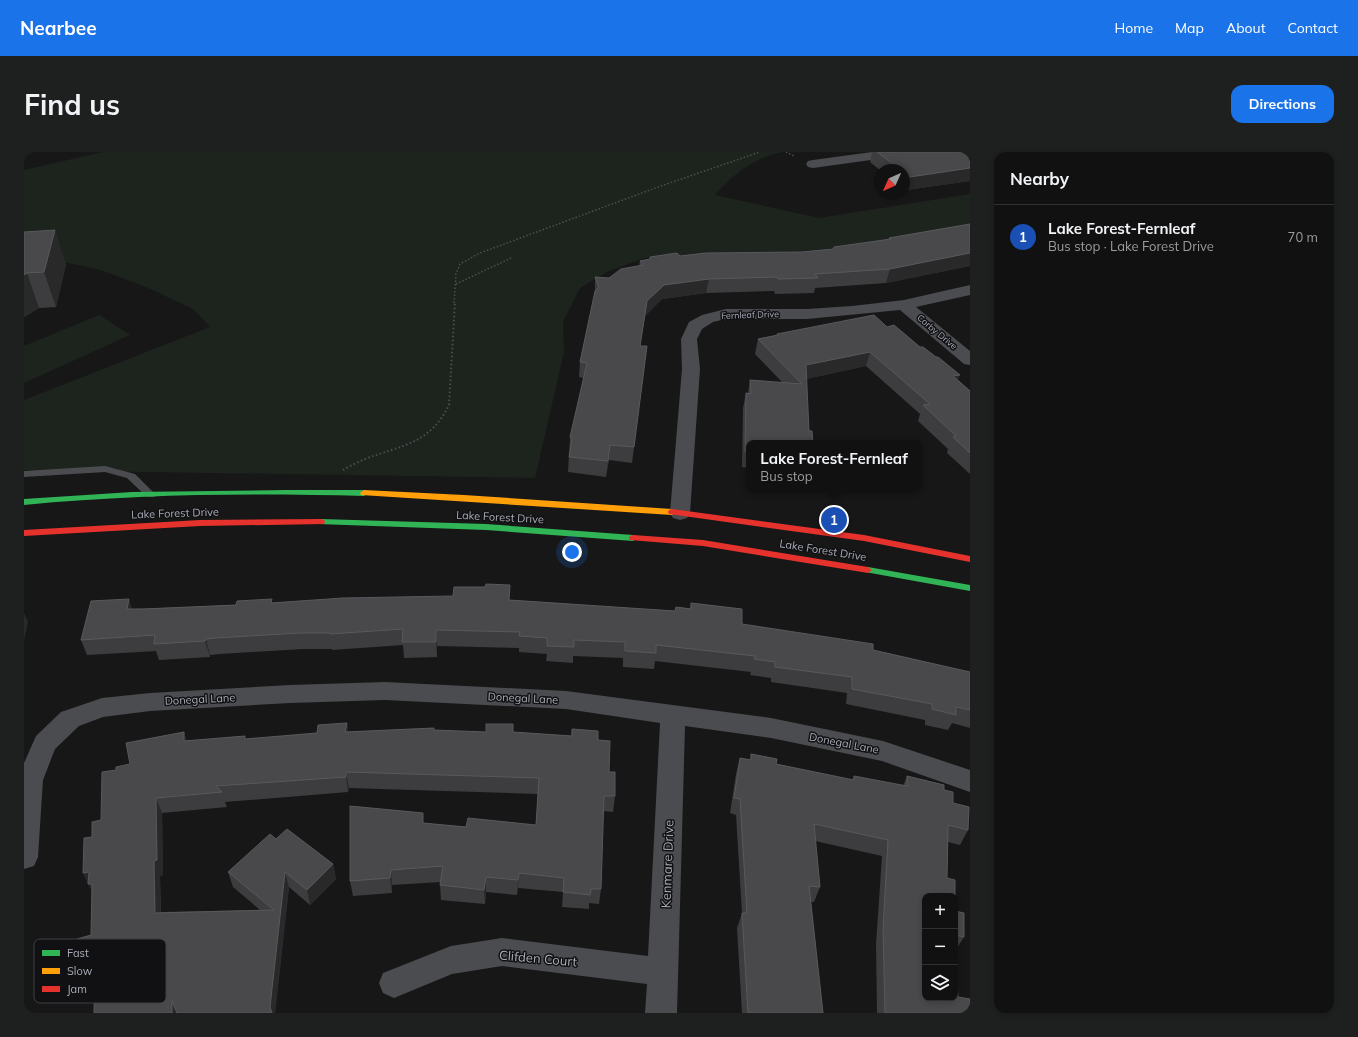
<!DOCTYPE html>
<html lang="en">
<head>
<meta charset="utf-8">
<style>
  body { margin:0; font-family:Mulish,sans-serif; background:#1e1f1f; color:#f1f3f6 }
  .controls { position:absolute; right:12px; bottom:12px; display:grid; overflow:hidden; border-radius:8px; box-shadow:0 2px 6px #0003 }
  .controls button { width:36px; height:36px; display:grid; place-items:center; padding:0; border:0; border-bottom:1px solid #303131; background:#111; color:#f1f3f6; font:20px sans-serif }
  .compass { position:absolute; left:850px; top:12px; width:36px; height:36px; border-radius:50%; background:#111; box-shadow:0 2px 6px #0003; rotate:225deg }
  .you { position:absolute; left:548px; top:400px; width:14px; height:14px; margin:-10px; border:3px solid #fff; border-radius:50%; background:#1a73e8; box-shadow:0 0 0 6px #1a73e833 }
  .badge { display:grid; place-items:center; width:26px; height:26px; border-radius:50%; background:#1a73e8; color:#fff; font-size:13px; font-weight:700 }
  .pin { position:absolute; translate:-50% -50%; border:2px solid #fff; box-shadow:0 1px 4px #0006 }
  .popup { position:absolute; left:722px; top:288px; width:176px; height:52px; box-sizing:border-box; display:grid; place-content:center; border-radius:8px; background:#111; filter:drop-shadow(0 1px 3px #0005); font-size:13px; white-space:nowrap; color:#9c9d9f }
  .popup b { font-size:15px; color:#f1f3f6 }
  .popup::after { content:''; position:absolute; left:50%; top:100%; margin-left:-8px; border:8px solid transparent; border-top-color:#111 }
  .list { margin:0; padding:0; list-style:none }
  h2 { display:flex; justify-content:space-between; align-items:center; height:52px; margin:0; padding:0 16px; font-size:17px }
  h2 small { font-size:13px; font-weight:400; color:#9c9d9f }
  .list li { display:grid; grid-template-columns:26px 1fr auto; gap:12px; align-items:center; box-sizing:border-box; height:64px; padding:0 16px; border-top:1px solid #303131 }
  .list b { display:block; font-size:15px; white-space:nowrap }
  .list p { margin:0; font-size:13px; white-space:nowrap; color:#9c9d9f }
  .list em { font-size:13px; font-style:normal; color:#9c9d9f }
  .icon { flex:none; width:22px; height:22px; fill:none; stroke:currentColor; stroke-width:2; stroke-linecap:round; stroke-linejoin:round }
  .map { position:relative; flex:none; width:946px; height:861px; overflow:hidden; border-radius:12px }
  header { display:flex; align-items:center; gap:24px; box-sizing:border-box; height:56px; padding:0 20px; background:#1a73e8; color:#fff }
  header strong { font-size:19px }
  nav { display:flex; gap:22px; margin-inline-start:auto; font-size:14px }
  .intro { display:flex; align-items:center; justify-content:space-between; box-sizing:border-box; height:96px; padding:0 24px }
  h1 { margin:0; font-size:28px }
  .button { padding:10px 18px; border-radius:12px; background:#1a73e8; color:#fff; font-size:14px; font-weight:700 }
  main { display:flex; gap:24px; padding:0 24px }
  aside { flex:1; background:#111; border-radius:12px; box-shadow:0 2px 6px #0003 }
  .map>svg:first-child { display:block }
  .green { fill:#1d241e }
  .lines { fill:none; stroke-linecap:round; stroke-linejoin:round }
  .path-far1 { stroke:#4d4e52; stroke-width:1.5; stroke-dasharray:1.5 2; stroke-linecap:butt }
  .path { stroke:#4d4e52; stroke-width:2; stroke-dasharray:1.5 2.5; stroke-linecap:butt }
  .lane { fill:#4b4c50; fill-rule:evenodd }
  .street { fill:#4b4c50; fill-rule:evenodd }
  .fast { fill:#30b455; fill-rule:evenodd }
  .slow { fill:#ff9f0a; fill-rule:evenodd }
  .jam { fill:#e5322d; fill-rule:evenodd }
  .wall { fill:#3d3d3f; fill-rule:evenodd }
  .shaded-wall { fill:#29292a }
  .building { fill:#49494c; stroke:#58595d }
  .labels { text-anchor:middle; stroke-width:3; stroke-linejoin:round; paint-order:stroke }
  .far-street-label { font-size:9px; fill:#a8adb8; stroke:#111113 }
  .street-label { font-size:11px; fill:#a8adb8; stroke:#111113 }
  .near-street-label { font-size:13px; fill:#a8adb8; stroke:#111113 }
  .key { fill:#111113; stroke:#3e4045; stroke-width:1 }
  .key-label { font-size:11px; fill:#a8adb8 }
</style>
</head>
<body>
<header>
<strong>Nearbee</strong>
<nav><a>Home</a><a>Map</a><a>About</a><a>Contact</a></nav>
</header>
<div class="intro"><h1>Find us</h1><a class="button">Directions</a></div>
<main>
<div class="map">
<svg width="946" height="861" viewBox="0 0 946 861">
  <rect width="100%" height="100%" fill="#171717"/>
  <g class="green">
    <path d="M 79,0 L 759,0 C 731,5 709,22 691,43 L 795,66 L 946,42 L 946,72 L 830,94 L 728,104 L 652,104 L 621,106 L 585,119 L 556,136 L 539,170 L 540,200 L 511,326 L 0,318 L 0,248 L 186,175 L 169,157 L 122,135 L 77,118 L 31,108 L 0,109 L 0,18 Z"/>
    <path d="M 75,163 L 106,183 L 0,231 L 0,194 Z"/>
  </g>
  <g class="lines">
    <g class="path-far1">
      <path d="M 762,0 L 770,4"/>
      <path d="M 432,132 L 487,106"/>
      <path d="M 430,151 L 432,122 L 436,112 L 456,101 L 634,35 L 736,0"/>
    </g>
    <path class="path" d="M 319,318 C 326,314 334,310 341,307 C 378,293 406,292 425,253 L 431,150"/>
    <path class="lane" d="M 81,314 L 111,322 L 132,343 L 131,345 L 123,345 L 103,326 L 81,320 L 0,325 L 0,319 Z"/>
    <g class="street">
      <path d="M 848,0 L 882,0 L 881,3 L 876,4 L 789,16 L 784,15 L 782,12 L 784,9 L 789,8 Z"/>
      <path d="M 946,133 L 946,143 L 892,155 L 946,199 L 946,213 L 940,212 L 876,158 L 783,167 L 702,167 L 689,170 L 678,177 L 673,187 L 676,217 L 666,361 L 663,366 L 656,368 L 649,366 L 646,361 L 658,217 L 657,187 L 665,170 L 678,163 L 702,157 L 783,157 L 828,154 L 880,148 Z"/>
      <path d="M 361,530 L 542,539 L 747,566 L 859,589 L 946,618 L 946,640 L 858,609 L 747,586 L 661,574 L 653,861 L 621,861 L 623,832 L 478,814 L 428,822 L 370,846 L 359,841 L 355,831 L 359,821 L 427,794 L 478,786 L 624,804 L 636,571 L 542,557 L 361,548 L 266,551 L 126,559 L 79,565 L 55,574 L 31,597 L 19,628 L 14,705 L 10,714 L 0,717 L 0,611 L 12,584 L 37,560 L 78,546 L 126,541 L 266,533 Z"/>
    </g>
    <g class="fast">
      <path d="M 262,338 L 340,338 L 344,341 L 340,344 C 227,341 113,342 0,353 L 0,347 L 108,340 Z"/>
      <path d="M 297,367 L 462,372 L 609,383 L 613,386 L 609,389 L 462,378 L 294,372 L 293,370 L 294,368 Z"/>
      <path d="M 844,415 L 946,433 L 946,439 L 841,420 L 840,418 L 841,416 Z"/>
    </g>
    <path class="slow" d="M 340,338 L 440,343 L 648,357 L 652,360 L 648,363 L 337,343 L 336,341 Z"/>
    <g class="jam">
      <path d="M 648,357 L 840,383 L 946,404 L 946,410 L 840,389 L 645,362 L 644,360 L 645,358 Z"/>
      <path d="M 297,367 L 300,368 L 301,370 L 300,372 L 176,374 L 0,384 L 0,378 L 176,368 Z"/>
      <path d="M 609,383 L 679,388 L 844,415 L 848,418 L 844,421 L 679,394 L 606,388 L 605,386 L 606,384 Z"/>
    </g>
  </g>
  <g class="wall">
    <path d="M 848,0 L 946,0 L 946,29 L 882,38 L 880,36 L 880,18 L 856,18 L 846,10 Z"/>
    <path d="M 946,72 L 946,114 L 862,131 L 791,136 L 790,141 L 751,142 L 750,139 L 682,141 L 638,147 L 621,164 L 616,194 L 621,209 L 608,311 L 585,308 L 582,325 L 544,320 L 546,285 L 560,226 L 555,225 L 556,210 L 571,141 L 571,125 L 585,126 L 615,114 L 616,109 L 656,104 L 777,100 L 809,97 L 865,87 L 865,86 Z"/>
    <path d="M 0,80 L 42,112 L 32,155 L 15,156 L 0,165 Z"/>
    <path d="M 863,175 L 934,228 L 946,239 L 946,322 L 923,301 L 924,297 L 894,269 L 896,262 L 842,214 L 782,227 L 725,291 L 725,316 L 718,315 L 719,256 L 722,241 L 724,241 L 726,228 L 759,231 L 731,202 L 734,187 L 752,184 L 753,182 Z"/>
    <path d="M 486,448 L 651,459 L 652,455 L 666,457 L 667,451 L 718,472 L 849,498 L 946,520 L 946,576 L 928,571 L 924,578 L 901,573 L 901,568 L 822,552 L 823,541 L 747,530 L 747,526 L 726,523 L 727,520 L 631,509 L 630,517 L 599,515 L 599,506 L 549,504 L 549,511 L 522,509 L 523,502 L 495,500 L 495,496 L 413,494 L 413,505 L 380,506 L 379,493 L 308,498 L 308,497 L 279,497 L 196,502 L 186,503 L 186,505 L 135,508 L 132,499 L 63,503 L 57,488 L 108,457 L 212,453 L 249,451 Z"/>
    <path d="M 323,571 L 324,580 L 411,578 L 462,580 L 489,580 L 547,584 L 548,577 L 574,588 L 585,620 L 591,644 L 589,660 L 579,659 L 577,737 L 575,752 L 565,751 L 565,757 L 538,755 L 539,740 L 494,736 L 493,743 L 462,740 L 461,752 L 417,748 L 416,733 L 417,730 L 368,733 L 368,741 L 329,744 L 326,729 L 399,661 L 399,671 L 442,675 L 512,673 L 514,642 L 325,636 L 324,640 L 201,650 L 203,655 L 138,661 L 139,723 L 136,724 L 137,760 L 236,758 L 209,735 L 204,720 L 252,687 L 309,712 L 312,727 L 286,753 L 265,735 L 251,861 L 70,861 L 71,827 L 60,830 L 52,816 L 67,783 L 68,739 L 59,721 L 68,685 L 77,668 L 92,618 L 106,612 L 160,580 L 162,589 L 221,584 L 221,587 L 293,581 Z"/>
    <path d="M 727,602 L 753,607 L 752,612 L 828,628 L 830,624 L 879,634 L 883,624 L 920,633 L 920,638 L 929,640 L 929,651 L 945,655 L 944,678 L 936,693 L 924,690 L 923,726 L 931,728 L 931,759 L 940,761 L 940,785 L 931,799 L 934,845 L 946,847 L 946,861 L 853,861 L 852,792 L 858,704 L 791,689 L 796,735 L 790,750 L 787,750 L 799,861 L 718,861 L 713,776 L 718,761 L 712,663 L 706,661 L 712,622 L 716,606 L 726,608 ZM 901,744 L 931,744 L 931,846 L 901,846 Z"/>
  </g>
  <g class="shaded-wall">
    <path d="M 946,16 L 946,29 L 882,38 L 886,25 Z"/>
    <path d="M 31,78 L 42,112 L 32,155 L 20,120 Z"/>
    <path d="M 946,101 L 946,114 L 862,131 L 866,117 Z"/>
    <path d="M 3,121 L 15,156 L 0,165 L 0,123 Z"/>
    <path d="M 685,127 L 682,141 L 638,147 L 621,164 L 614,209 L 616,194 L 623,149 L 640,133 Z"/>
    <path d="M 846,200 L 842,214 L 778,228 L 782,213 Z"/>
    <path d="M 936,223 L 930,238 L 929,224 Z"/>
    <path d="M 586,293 L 585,308 L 582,325 Z"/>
    <path d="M 105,447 L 110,463 L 103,457 Z"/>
    <path d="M 0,461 L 4,470 L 0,488 Z"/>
    <path d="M 412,478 L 413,494 L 413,505 L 412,490 Z"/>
    <path d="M 182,487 L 186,503 L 186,505 L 181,489 Z"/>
    <path d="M 323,571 L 325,587 L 321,580 Z"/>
    <path d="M 160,580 L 165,596 L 160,589 Z"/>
    <path d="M 322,620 L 325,636 L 324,640 L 322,625 Z"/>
    <path d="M 132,646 L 138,661 L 139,723 L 136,724 L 137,775 L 131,761 L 130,709 Z"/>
    <path d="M 309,712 L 312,727 L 286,753 L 283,738 Z"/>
    <path d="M 367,718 L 368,733 L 368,741 L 366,726 Z"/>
    <path d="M 65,720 L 72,747 L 59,721 Z"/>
    <path d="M 261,720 L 265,735 L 251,861 L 247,861 L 246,855 Z"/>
    <path d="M 495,721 L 494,736 L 493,743 L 494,728 Z"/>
    <path d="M 462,725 L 462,740 L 461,752 L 460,738 Z"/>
    <path d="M 71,811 L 79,825 L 60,830 L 52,816 Z"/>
    <path d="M 148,849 L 153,861 L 148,861 Z"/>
  </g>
  <g class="building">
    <path d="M 853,0 L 946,0 L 946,16 L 886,25 L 880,20 L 880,18 L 877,18 Z"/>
    <path d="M 946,72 L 946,101 L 866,117 L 791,122 L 794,126 L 754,127 L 753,125 L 685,127 L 640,133 L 623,149 L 616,194 L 623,194 L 610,295 L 586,293 L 584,309 L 545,305 L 548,287 L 546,285 L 563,211 L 556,210 L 571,139 L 575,135 L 571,125 L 585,126 L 597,117 L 619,113 L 616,109 L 626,107 L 626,105 L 653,101 L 656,104 L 682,101 L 777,100 L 809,97 L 810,95 L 867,87 L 865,86 Z"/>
    <path d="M 31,78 L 20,120 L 3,121 L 0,123 L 0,80 Z"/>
    <path d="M 850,163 L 863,175 L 870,173 L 896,195 L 899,195 L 912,205 L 914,205 L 936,223 L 929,224 L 946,239 L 946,301 L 929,285 L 932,284 L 899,253 L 906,252 L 846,200 L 782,213 L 785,279 L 788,279 L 789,291 L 725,291 L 725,300 L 721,300 L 722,241 L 727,242 L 726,228 L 778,232 L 734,187 L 754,183 L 753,182 Z"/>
    <path d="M 462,432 L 486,433 L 485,448 L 651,459 L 652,455 L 667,457 L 667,451 L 718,457 L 718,472 L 849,492 L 849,498 L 946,520 L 946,558 L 932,555 L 932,563 L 908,557 L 908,552 L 828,537 L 828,525 L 751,515 L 751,510 L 730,507 L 731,504 L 632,493 L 632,501 L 601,499 L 601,490 L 550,488 L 550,495 L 523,494 L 523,486 L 495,484 L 496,480 L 412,478 L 412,490 L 378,490 L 379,477 L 306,482 L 306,481 L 276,481 L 191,486 L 182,487 L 181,489 L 130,492 L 131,483 L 57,488 L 67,449 L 105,447 L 103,457 L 120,457 L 212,453 L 213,449 L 248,447 L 247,451 L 319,446 L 429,444 L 430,435 L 461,435 Z"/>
    <path d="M 323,571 L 321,580 L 410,576 L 410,578 L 462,580 L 462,572 L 489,572 L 489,580 L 548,584 L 548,577 L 574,579 L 574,588 L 586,589 L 585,620 L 591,620 L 591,644 L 580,644 L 577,737 L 567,737 L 566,743 L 539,740 L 540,726 L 495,721 L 494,728 L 462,725 L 460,738 L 416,733 L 419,714 L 367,718 L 366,726 L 326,729 L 326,654 L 399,661 L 399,671 L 442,675 L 444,666 L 512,673 L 515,626 L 322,620 L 322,625 L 192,634 L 198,640 L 132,646 L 133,708 L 130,709 L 131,761 L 250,758 L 204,720 L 246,682 L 252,687 L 263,677 L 309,712 L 283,738 L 261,720 L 246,855 L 248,861 L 153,861 L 148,849 L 148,861 L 70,861 L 71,811 L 52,816 L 53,787 L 67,783 L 68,732 L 64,732 L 65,720 L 59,721 L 60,686 L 68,685 L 68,670 L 77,668 L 78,620 L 92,618 L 92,615 L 106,612 L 102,591 L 160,580 L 160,589 L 221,584 L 221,587 L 293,581 L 294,573 Z"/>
    <path d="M 727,602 L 753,607 L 752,612 L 830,628 L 830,624 L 883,634 L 883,624 L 920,633 L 920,638 L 929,640 L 929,651 L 945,655 L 944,678 L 924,673 L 923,726 L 931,728 L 931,759 L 940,761 L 940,785 L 931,783 L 931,744 L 901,744 L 901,846 L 931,846 L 931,794 L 934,845 L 946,847 L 946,861 L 861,861 L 859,777 L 864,688 L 790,672 L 796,735 L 785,734 L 799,861 L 724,861 L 718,761 L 723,761 L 716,647 L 710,646 L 716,606 L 727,608 Z"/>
  </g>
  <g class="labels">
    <g class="far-street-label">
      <text transform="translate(726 163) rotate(-2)" y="3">Fernleaf Drive</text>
      <text transform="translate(913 180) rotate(40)" y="3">Corby Drive</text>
    </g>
    <g class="street-label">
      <text transform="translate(151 361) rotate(-2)" y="4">Lake Forest Drive</text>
      <text transform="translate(476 365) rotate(3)" y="4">Lake Forest Drive</text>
      <text transform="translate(799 398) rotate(9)" y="4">Lake Forest Drive</text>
      <text transform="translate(499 546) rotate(3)" y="4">Donegal Lane</text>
      <text transform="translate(176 547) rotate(-3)" y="4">Donegal Lane</text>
      <text transform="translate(820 591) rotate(11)" y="4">Donegal Lane</text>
    </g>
    <g class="near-street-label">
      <text transform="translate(643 712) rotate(-88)" y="5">Kenmare Drive</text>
      <text transform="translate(514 806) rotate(5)" y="5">Clifden Court</text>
    </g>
  </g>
  <rect x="10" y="787" width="132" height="64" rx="6" class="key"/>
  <rect x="18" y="798" width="18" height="6" fill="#30b455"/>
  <rect x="18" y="816" width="18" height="6" fill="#ff9f0a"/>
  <rect x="18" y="834" width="18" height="6" fill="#e5322d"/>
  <g class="key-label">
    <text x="43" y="805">Fast</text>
    <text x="43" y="823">Slow</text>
    <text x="43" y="841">Jam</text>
  </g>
</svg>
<div class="controls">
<button>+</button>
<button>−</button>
<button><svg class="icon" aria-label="layers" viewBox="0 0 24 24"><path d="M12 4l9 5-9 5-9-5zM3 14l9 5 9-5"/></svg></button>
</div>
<svg class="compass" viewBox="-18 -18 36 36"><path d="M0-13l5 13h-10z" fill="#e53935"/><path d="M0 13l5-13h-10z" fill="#9c9d9f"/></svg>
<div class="you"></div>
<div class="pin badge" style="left:810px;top:368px;background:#1a4fb4">1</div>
<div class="popup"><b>Lake Forest-Fernleaf</b>Bus stop</div>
</div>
<aside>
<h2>Nearby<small></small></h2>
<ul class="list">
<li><span class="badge" style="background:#1a4fb4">1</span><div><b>Lake Forest-Fernleaf</b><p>Bus stop · Lake Forest Drive</p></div><em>70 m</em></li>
</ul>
</aside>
</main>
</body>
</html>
